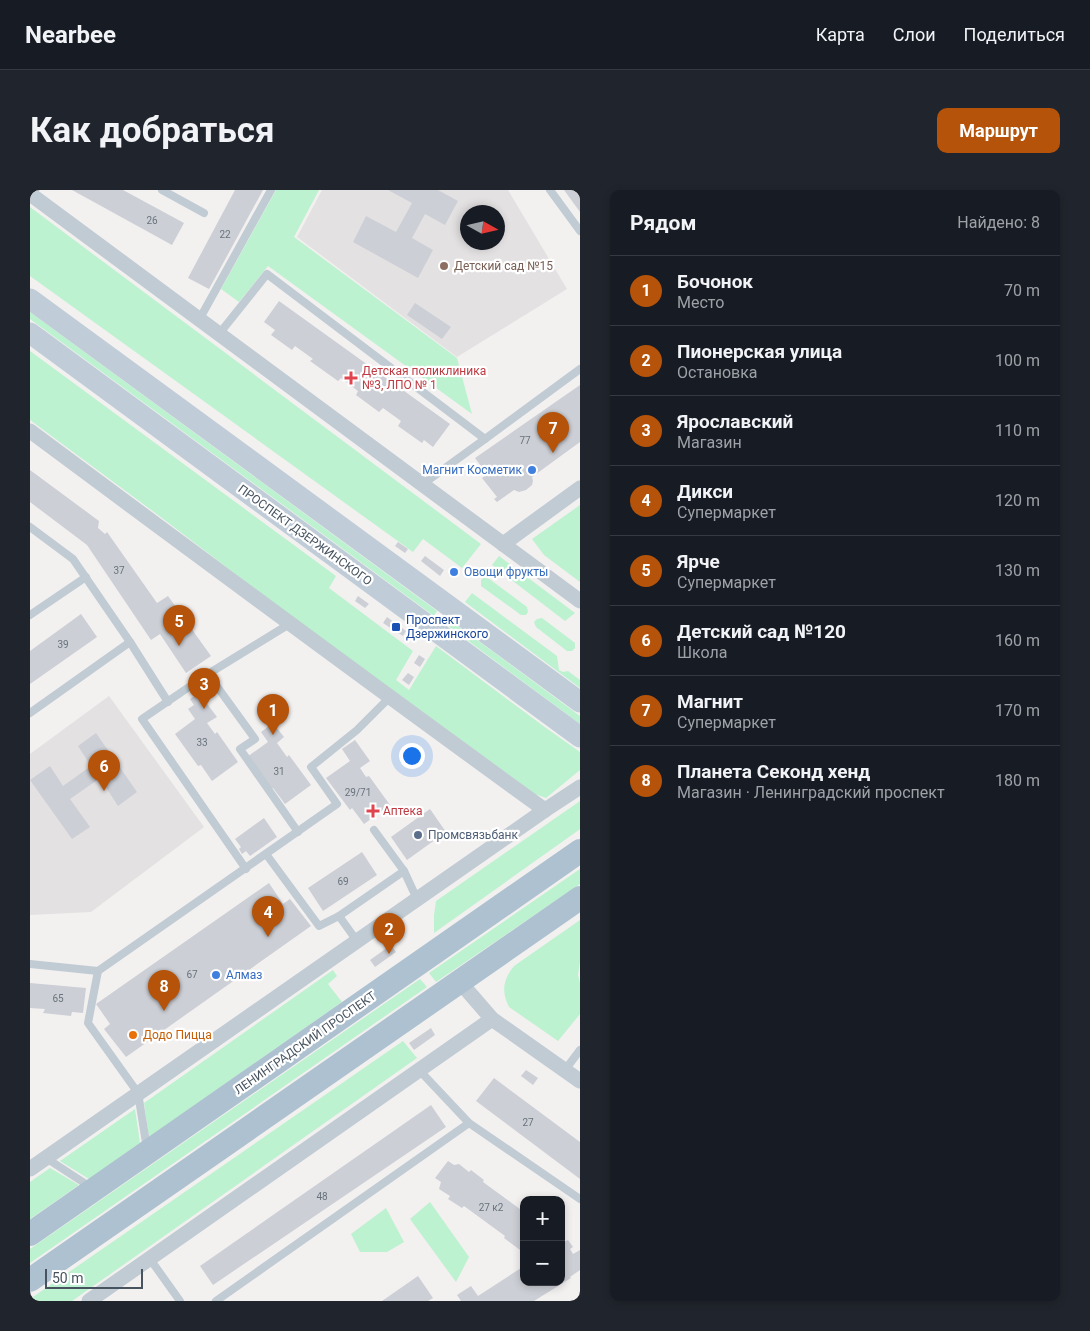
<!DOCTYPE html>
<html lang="ru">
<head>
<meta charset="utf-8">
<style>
  body { margin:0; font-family:Roboto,sans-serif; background:#20242c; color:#f1f3f6 }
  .controls { position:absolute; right:15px; bottom:15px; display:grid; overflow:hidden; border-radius:10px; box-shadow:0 2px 8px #0003 }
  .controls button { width:45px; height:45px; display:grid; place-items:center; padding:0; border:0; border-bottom:1px solid #363941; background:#171b24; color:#f1f3f6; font:25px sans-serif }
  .compass { position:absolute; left:430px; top:15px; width:45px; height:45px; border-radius:50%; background:#171b24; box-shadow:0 2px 8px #0003; rotate:98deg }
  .scale { position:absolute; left:15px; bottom:12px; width:98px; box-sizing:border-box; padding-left:5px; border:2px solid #47545f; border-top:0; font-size:14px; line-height:18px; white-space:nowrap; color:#47545f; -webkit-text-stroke:4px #fff; paint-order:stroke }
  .you { position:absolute; left:381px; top:565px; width:18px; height:18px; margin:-12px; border:4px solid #fff; border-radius:50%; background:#1a73e8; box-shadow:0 0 0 8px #1a73e833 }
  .badge { display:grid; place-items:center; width:32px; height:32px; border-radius:50%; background:#b45309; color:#fff; font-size:16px; font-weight:700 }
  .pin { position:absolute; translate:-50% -41px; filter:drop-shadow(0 1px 2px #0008) }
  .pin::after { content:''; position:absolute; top:26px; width:18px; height:15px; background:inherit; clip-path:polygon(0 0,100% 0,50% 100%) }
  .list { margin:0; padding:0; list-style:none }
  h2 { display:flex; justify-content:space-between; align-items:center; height:65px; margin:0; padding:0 20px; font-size:21px }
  h2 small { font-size:16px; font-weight:400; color:#9ea1a6 }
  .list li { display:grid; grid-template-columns:32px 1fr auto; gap:15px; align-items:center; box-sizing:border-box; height:70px; padding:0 20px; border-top:1px solid #363941 }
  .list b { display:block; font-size:19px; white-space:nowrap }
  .list p { margin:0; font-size:16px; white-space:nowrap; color:#9ea1a6 }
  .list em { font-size:16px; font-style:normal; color:#9ea1a6 }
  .map { position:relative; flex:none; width:550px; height:1111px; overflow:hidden; border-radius:10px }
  header { display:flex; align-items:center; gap:30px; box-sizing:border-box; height:70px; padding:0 25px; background:#171b24; border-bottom:1px solid #363941 }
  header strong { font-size:24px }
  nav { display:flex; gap:28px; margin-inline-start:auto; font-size:18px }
  .intro { display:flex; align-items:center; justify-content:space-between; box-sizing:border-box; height:120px; padding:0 30px }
  h1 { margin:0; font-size:35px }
  .button { padding:12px 22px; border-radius:10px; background:#b45309; color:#fff; font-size:18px; font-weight:700 }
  main { display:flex; gap:30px; padding:0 30px }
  aside { flex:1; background:#171b24; border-radius:10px; box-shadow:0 2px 8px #0003 }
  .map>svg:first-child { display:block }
  .education { fill:#e4e1e2; fill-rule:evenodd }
  .green { fill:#bcf2cf }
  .building { fill:#cccfd5 }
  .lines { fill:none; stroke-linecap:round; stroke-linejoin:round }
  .lane { stroke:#c0cbd3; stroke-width:8 }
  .street { stroke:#c0cbd3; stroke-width:15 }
  .secondary { stroke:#c0ccd8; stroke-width:21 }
  .primary { stroke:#aec1d0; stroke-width:24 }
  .education-dot { fill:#8d6e63; stroke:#fff; stroke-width:2 }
  .health-dot { fill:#e0444e; stroke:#fff; stroke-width:2 }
  .shop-dot { fill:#3f7fe0; stroke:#fff; stroke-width:2 }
  .transit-dot { fill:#1a4fb4; stroke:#fff; stroke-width:2 }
  .service-dot { fill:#5c6f8a; stroke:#fff; stroke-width:2 }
  .food-dot { fill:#e8710a; stroke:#fff; stroke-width:2 }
  .labels { text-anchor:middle; stroke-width:4.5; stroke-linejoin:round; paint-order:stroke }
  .number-label { font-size:10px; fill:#68737c }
  .education-label { font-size:12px; fill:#785e54; stroke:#fff; text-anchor:start }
  .health-label { font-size:12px; fill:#be3a42; stroke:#fff; text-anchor:start }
  .shop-label { font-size:12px; fill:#366cbe; stroke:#fff; text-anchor:start }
  .street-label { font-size:12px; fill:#47545f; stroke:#fff }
  .transit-label { font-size:12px; fill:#164399; stroke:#fff; text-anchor:start }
  .service-label { font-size:12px; fill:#4e5e75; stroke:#fff; text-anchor:start }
  .food-label { font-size:12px; fill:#c56008; stroke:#fff; text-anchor:start }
</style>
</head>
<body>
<header>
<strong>Nearbee</strong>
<nav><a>Карта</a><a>Слои</a><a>Поделиться</a></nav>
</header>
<div class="intro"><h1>Как добраться</h1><a class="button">Маршрут</a></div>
<main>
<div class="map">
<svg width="550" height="1111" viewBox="0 0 550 1111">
  <rect width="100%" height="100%" fill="#f3f0f0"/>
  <g class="education">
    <path d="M 292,0 L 478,0 L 537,99 L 427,167 L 267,47 ZM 438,22 L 468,22 L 468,52 L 438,52 Z"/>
    <path d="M 79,506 L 174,637 L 61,722 L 0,725 L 0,564 Z"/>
  </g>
  <g class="green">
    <path d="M 246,0 L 289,0 L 264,47 L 427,168 L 442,224 L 238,76 L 209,112 L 191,99 Z"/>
    <path d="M 0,17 L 451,354 L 432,378 L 393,349 L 383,362 L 0,86 Z"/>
    <path d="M 0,122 L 407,421 L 404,426 L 0,129 Z"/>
    <path d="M 0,161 L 306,386 L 299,398 L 383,461 L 366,490 L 379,500 L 406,456 L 516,538 L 550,562 L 550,580 L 516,608 L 505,604 L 238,409 L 132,328 L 0,230 Z"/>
    <path d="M 550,315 L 550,392 L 514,365 L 502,349 Z"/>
    <path d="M 469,366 L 545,423 L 535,431 L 462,375 Z"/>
    <path d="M 453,388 L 458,388 L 497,417 L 498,422 L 496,425 L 491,425 L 451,396 L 451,390 Z"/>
    <path d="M 442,403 L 527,466 L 529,480 L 533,482 L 538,481 L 550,490 L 550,498 L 435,412 Z"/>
    <path d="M 512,428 L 545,453 L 545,458 L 542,461 L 537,461 L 506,437 L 504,432 L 507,429 Z"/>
    <path d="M 420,430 L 550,526 L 550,534 L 417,435 Z"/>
    <path d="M 550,611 L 550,639 L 546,642 L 404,743 L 404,725 L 406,711 Z"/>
    <path d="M 550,679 L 550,694 L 406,792 L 399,783 Z"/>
    <path d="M 550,730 L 550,771 L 548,785 L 550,793 L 550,824 L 528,851 L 479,817 C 471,801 473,790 484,776 Z"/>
    <path d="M 303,780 L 307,786 L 298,794 L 312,812 L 119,947 L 114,913 Z"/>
    <path d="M 390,789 L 397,797 L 0,1073 L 0,1059 Z"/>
    <path d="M 373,851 L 387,868 L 42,1111 L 0,1111 L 0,1109 Z"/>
    <path d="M 105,919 L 110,953 L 59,989 L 30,971 Z"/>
    <path d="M 20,978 L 49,995 L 0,1029 L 0,992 Z"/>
    <path d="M 400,1012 L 439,1067 L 426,1092 L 380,1029 Z"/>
    <path d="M 356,1018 L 374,1052 L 357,1062 L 330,1062 L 321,1044 Z"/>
  </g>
  <g class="building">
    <path d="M 42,0 L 93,0 L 154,33 L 142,55 Z"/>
    <path d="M 205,0 L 233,0 L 179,99 L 158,88 Z"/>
    <path d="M 358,0 L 408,0 L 428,11 L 415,35 L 395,24 L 382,48 L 403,60 L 388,88 L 323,52 L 336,26 L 366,42 L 382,13 Z"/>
    <path d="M 534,0 L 550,0 L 550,22 Z"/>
    <path d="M 249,111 L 420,234 L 403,257 L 394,250 L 392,253 L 368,236 L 371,231 L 353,218 L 349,222 L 326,205 L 328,201 L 311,188 L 308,191 L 280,171 L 283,169 L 265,156 L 262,160 L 241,145 L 245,140 L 234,132 Z"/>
    <path d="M 385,113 L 421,137 L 412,149 L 377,125 Z"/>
    <path d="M 550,195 L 550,252 L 502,287 L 503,291 L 502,295 L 496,300 L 489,302 L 484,300 L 467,312 L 464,309 L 467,307 L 452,288 L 457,284 L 445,268 Z"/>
    <path d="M 0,280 L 69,331 L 68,338 L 75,344 L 77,342 L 127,413 L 138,406 L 181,466 L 156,483 L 130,444 L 121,450 L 57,355 L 0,312 Z"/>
    <path d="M 368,352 L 378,359 L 375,363 L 365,356 Z"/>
    <path d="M 395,366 L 414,380 L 410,386 L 391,371 Z"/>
    <path d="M 424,376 L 429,380 L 424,388 L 418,384 Z"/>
    <path d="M 328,406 L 339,414 L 335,418 L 325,411 Z"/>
    <path d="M 51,424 L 67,447 L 0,494 L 0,461 Z"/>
    <path d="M 357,427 L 376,441 L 373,446 L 353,433 Z"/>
    <path d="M 389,465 L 395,469 L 390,477 L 384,473 Z"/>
    <path d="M 378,483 L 384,487 L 379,495 L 372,490 Z"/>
    <path d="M 169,503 L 187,527 L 177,533 L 185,544 L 187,542 L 208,572 L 182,591 L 171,575 L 168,576 L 145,544 L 165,529 L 158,519 L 164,515 L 160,509 Z"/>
    <path d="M 243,533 L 254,547 L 247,553 L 257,567 L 259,565 L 281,595 L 255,614 L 243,598 L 240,600 L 217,567 L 238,552 L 231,542 Z"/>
    <path d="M 66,543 L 107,602 L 88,616 L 70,588 L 40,609 L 60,637 L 42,649 L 0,590 L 20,576 L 33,596 L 61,576 L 48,556 Z"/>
    <path d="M 325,550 L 340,571 L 330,578 L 336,587 L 339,586 L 360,615 L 334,634 L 322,618 L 320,620 L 296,588 L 320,571 L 312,559 Z"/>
    <path d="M 400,619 L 416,642 L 377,670 L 361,647 Z"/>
    <path d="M 234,628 L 247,647 L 220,666 L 216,661 L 212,664 L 209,659 L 211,657 L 205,649 Z"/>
    <path d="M 332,662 L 347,685 L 293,721 L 278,698 Z"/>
    <path d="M 239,693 L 253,714 L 260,709 L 281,736 L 96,867 L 74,839 L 80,834 L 66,814 Z"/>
    <path d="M 361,755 L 366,762 L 345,777 L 340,770 Z"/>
    <path d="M 0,793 L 56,798 L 53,823 L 42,822 L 41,826 L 13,823 L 15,819 L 0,818 Z"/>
    <path d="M 401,838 L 405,845 L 384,860 L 379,853 Z"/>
    <path d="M 496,880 L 508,888 L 503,895 L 491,886 Z"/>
    <path d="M 464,888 L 550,952 L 550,989 L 446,911 Z"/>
    <path d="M 401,915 L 416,937 L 183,1095 L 170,1076 Z"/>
    <path d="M 418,971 L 424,975 L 429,974 L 439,982 L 441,980 L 454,990 L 453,992 L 494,1022 L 494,1063 L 474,1048 L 475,1046 L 434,1016 L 432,1018 L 418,1009 L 420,1006 L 409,999 L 411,992 L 405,988 Z"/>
    <path d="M 531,1050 L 533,1053 L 538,1050 L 543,1057 L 540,1059 L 543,1064 L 550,1060 L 550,1080 L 540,1087 L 541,1088 L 504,1111 L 431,1111 L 427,1105 L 441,1096 L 448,1106 L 494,1076 L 494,1092 L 531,1092 Z"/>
    <path d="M 388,1086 L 403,1108 L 398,1111 L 352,1111 Z"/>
  </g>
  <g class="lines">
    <g class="lane">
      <path d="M 132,0 L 174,23"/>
      <path d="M 520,0 L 550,41"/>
      <path d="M 169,130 L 241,0"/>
      <path d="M 189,144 L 237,84 L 455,249 L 393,294"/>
      <path d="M 455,249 L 550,179"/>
      <path d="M 0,337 L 43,369 L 100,452 L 138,512"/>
      <path d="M 0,425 L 56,387"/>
      <path d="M 261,433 L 178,484 L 225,549 L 210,559 L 268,642"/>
      <path d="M 178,484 L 112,529 L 216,679"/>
      <path d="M 0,523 L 100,452"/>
      <path d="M 236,664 L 289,736 L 309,726 L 327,751"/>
      <path d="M 374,681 L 387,709"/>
      <path d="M 309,726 L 374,681 L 344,640"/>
      <path d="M 0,774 L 68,781 L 307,614 L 281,577 L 327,540 L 359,508"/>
      <path d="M 68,781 L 58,833 L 108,903 L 117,959"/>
      <path d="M 535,880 L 550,860"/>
      <path d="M 390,881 L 439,933 L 550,1009"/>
      <path d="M 16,968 L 62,998"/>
      <path d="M 120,1069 L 150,1111"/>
      <path d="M 186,1111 L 439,933"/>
    </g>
    <g class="street">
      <path d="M 0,4 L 550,411"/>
      <path d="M 0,241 C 171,368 342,495 515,620"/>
      <path d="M 473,354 L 550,298"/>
      <path d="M 430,792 L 462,829 L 550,891"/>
      <path d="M 0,979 L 515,620 L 550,597"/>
      <path d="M 59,1111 L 462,829"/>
    </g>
    <g class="secondary">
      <path d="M 0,109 L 550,512"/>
      <path d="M 0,143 L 550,547"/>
    </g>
    <g class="primary">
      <path d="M 0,1044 L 550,661"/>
      <path d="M 0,1090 L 550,708"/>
    </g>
  </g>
  <circle class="education-dot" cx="414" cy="76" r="5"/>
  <g class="health-dot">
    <path d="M318.5 180.5h5v5h5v5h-5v5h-5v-5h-5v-5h5z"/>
    <path d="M340.5 613.5h5v5h5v5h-5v5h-5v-5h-5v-5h5z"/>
  </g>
  <g class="shop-dot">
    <circle cx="502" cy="280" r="5"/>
    <circle cx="424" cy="382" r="5"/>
    <circle cx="186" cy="785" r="5"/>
  </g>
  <rect class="transit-dot" x="361" y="432" width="10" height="10" rx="2.5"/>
  <circle class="service-dot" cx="388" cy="645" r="5"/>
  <circle class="food-dot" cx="103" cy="845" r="5"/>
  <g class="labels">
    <g class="number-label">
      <text x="122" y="34">26</text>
      <text x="195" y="48">22</text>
      <text x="495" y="254">77</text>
      <text x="89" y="384">37</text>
      <text x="33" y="458">39</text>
      <text x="172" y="556">33</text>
      <text x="249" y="585">31</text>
      <text x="328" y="606">29/71</text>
      <text x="313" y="695">69</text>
      <text x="162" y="788">67</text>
      <text x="28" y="812">65</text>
      <text x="498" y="936">27</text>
      <text x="292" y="1010">48</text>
      <text x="461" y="1021">27 к2</text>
    </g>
    <g class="education-label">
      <text x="424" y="80">Детский сад №15</text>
    </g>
    <g class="health-label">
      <text x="332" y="185">Детская поликлиника<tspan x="332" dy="14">№3, ЛПО № 1</tspan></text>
      <text x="353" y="625">Аптека</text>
    </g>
    <g class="shop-label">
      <text x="492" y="284" text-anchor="end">Магнит Косметик</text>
      <text x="434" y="386">Овощи фрукты</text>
      <text x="196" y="789">Алмаз</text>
    </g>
    <g class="street-label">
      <text transform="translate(275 345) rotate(36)" y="4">ПРОСПЕКТ ДЗЕРЖИНСКОГО</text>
      <text transform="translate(275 853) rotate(-35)" y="4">ЛЕНИНГРАДСКИЙ ПРОСПЕКТ</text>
    </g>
    <g class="transit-label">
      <text x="376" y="434">Проспект<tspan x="376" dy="14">Дзержинского</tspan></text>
    </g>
    <g class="service-label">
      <text x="398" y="649">Промсвязьбанк</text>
    </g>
    <g class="food-label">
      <text x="113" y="849">Додо Пицца</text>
    </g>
  </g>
</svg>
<div class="controls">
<button>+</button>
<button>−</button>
</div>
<svg class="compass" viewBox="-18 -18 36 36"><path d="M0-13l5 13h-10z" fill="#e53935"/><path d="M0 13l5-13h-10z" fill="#9ea1a6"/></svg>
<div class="scale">50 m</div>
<div class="you"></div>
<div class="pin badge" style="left:243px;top:545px">1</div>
<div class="pin badge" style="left:359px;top:764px">2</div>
<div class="pin badge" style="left:174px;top:519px">3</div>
<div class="pin badge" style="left:238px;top:747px">4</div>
<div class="pin badge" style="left:149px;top:456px">5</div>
<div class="pin badge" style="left:74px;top:601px">6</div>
<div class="pin badge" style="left:523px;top:263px">7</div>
<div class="pin badge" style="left:134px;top:821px">8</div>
</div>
<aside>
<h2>Рядом<small>Найдено: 8</small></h2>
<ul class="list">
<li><span class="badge">1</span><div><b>Бочонок</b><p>Место</p></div><em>70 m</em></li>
<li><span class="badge">2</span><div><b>Пионерская улица</b><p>Остановка</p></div><em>100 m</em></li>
<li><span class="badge">3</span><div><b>Ярославский</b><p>Магазин</p></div><em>110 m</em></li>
<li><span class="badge">4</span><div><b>Дикси</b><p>Супермаркет</p></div><em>120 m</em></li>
<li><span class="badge">5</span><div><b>Ярче</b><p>Супермаркет</p></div><em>130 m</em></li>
<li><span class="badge">6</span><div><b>Детский сад №120</b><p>Школа</p></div><em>160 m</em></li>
<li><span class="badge">7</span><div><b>Магнит</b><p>Супермаркет</p></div><em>170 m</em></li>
<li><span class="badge">8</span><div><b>Планета Секонд хенд</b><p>Магазин · Ленинградский проспект</p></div><em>180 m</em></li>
</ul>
</aside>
</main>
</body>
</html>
